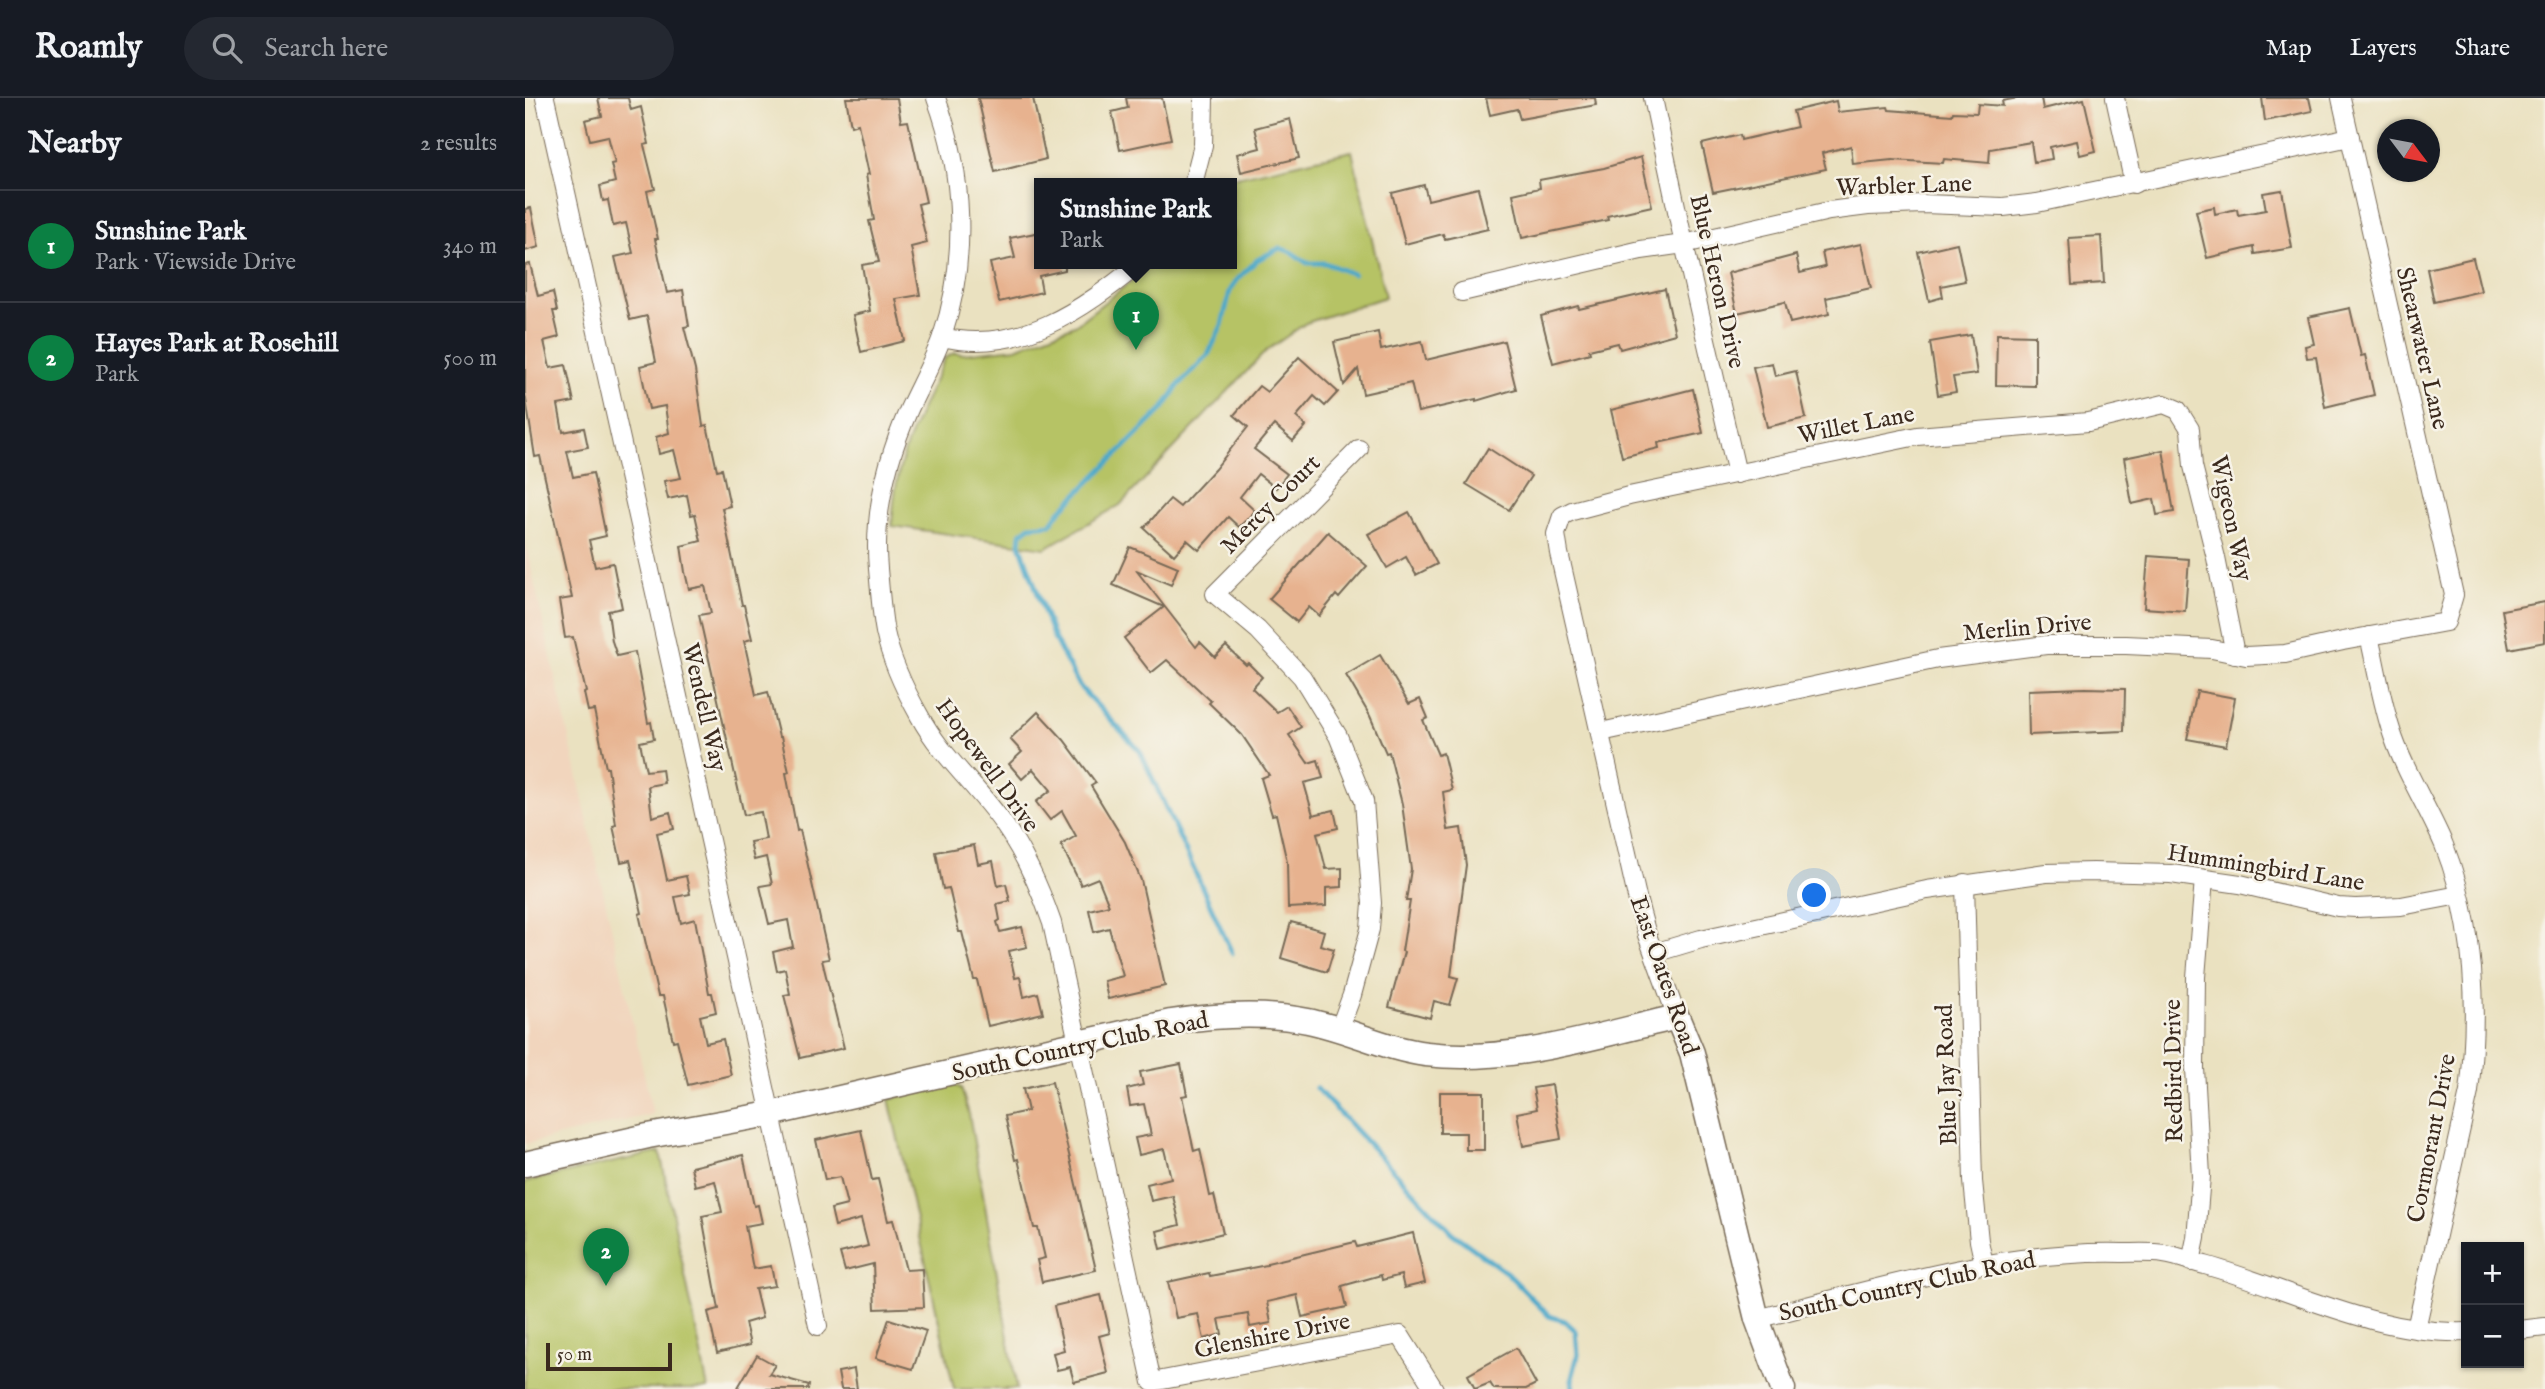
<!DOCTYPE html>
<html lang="en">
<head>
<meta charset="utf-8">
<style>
  body { margin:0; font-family:"IM FELL English",serif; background:#242831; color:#f1f3f6 }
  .controls { position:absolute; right:21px; bottom:21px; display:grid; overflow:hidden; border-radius:0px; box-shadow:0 2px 5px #0004 }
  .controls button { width:63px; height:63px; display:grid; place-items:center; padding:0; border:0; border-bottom:2px solid #363941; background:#171b24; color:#f1f3f6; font:35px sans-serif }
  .compass { position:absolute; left:1852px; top:21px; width:63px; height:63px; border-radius:50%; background:#171b24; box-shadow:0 2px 5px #0004; rotate:122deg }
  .scale { position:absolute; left:21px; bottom:18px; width:126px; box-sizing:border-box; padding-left:7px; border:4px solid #3b2a1e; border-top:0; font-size:19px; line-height:24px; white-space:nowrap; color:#3b2a1e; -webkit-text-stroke:5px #f7f3e8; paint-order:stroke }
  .you { position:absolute; left:1290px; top:798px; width:24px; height:24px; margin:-18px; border:5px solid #fff; border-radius:50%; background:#1a73e8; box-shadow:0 0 0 10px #1a73e833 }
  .badge { display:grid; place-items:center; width:46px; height:46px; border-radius:50%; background:#0b8043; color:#fff; font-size:23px; font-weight:700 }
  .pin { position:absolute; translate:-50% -58px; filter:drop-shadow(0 2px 4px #0008) }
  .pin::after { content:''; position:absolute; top:37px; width:24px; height:21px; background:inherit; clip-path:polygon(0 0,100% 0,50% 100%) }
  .popup { position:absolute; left:509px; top:80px; width:203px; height:91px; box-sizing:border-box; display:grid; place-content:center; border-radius:0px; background:#171b24; filter:drop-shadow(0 2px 5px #0005); font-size:23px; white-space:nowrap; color:#9ea1a6 }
  .popup b { font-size:26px; color:#f1f3f6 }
  .popup::after { content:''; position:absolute; left:50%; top:100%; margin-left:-14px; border:14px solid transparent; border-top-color:#171b24 }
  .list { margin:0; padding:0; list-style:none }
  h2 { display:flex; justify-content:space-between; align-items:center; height:91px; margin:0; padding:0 28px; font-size:30px }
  h2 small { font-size:23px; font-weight:400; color:#9ea1a6 }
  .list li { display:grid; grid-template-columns:46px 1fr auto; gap:21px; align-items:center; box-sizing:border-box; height:112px; padding:0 28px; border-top:2px solid #363941 }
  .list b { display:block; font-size:26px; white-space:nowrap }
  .list p { margin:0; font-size:23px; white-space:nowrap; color:#9ea1a6 }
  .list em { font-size:23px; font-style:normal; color:#9ea1a6 }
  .icon { flex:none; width:38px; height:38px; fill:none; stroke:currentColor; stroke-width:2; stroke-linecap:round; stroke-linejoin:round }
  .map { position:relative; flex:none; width:2020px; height:1291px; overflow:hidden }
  header { display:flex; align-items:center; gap:42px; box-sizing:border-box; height:98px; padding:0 35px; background:#171b24; border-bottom:2px solid #363941 }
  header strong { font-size:33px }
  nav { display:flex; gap:38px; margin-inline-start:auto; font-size:24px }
  .search { width:490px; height:63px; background:#242831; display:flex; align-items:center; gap:18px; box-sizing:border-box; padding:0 24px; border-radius:38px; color:#9ea1a6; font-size:26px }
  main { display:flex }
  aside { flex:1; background:#171b24 }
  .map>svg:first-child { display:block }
  .built { fill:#f1d5bd }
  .green { fill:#b6c365; stroke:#787642; stroke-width:2 }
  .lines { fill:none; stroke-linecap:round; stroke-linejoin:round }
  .stream { stroke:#4ba8c9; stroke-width:5 }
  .building { fill:#e7b28f }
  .street-casing { stroke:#786a57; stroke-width:20 }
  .secondary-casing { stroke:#786a57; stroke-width:27 }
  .street { stroke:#fff; stroke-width:18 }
  .secondary { stroke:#fff; stroke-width:24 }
  .labels { text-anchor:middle; stroke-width:5; stroke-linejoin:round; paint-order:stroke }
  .street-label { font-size:24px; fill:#3b2a1e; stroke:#f7f3e8 }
</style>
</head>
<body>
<header>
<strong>Roamly</strong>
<div class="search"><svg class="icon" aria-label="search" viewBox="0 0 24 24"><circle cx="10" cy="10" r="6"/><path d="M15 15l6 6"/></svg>Search here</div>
<nav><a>Map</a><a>Layers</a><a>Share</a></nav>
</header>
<main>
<aside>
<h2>Nearby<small>2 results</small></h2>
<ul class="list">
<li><span class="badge">1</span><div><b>Sunshine Park</b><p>Park · Viewside Drive</p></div><em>340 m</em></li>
<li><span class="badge">2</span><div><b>Hayes Park at Rosehill</b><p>Park</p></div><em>500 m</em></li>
</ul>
</aside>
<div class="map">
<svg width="2020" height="1291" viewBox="0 0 2020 1291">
  <rect width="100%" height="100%" fill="#f7f3e8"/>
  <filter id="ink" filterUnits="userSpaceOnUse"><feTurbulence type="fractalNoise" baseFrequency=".0143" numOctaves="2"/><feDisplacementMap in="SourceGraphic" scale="14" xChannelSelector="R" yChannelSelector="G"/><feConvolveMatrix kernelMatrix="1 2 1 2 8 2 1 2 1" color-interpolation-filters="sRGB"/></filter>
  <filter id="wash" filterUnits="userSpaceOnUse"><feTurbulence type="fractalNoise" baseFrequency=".00686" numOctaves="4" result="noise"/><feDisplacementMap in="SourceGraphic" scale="28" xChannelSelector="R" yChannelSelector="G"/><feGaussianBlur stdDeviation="1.57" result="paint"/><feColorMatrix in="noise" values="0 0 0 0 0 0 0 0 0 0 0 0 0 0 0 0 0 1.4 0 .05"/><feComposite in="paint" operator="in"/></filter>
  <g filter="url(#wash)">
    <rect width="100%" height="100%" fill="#eae1c0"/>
    <path class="built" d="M 0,443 L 128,1016 L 0,1046 Z"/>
    <g class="green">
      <path d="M 827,53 L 860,199 L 781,225 L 741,253 L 595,407 L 520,450 L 367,428 C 368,413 369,398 372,384 C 380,340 402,300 420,260 L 429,255 L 438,256 L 491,250 L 550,227 L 629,166 L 707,166 L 707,86 L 681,86 Z"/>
      <path d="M 428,987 L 436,990 L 444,1016 L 492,1291 L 429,1291 L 364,1001 Z"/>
      <path d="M 135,1054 L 183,1291 L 0,1291 L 0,1084 Z"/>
    </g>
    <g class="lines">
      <g class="stream">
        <path d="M 707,855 L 615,653 L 554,588 L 528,538 L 495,446 L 496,435 L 505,428 L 526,426 L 535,413 L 638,311 L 653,288 L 683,257 L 697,227 L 705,193 L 712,182 L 732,162 L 755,150 L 766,154 L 782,165 L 800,165 L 828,176"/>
        <path d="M 791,990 L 927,1135 L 982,1175 L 1024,1218 L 1040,1223 L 1051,1233 L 1053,1257 L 1047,1280 L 1048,1291"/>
      </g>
    </g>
    <g id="blocks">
      <g class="building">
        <path d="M 73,0 L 103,0 L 106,12 L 116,9 L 124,46 L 119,47 L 130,91 L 122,93 L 133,141 L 130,141 L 142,195 L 158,192 L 164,228 L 159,229 L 170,272 L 178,328 L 182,327 L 192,372 L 197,371 L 205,408 L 197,410 L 217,507 L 219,507 L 227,541 L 219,543 L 231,597 L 243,594 L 254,639 L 256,639 L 264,674 L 261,675 L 272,733 L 275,732 L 304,861 L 297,862 L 319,950 L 275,960 L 259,897 L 265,896 L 260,871 L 252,873 L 248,854 L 268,849 L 263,822 L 244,826 L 235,788 L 247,786 L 241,759 L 229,762 L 225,744 L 241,741 L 236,714 L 219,717 L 174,517 L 186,515 L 180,488 L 164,491 L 160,474 L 156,448 L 176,443 L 170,416 L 166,417 L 162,397 L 143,401 L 139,383 L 156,380 L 149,352 L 134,356 L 131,339 L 144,335 L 140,308 L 124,311 L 115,268 L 131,264 L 122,218 L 105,222 L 90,159 L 108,155 L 101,125 L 88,128 L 83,102 L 78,103 L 75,88 L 90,84 L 86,66 L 90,65 L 83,38 L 65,42 L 60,22 L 77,18 Z"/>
        <path d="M 321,0 L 372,0 L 376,24 L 383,23 L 401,104 L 393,106 L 402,145 L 386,149 L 395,197 L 371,201 L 380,243 L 336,254 L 328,217 L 345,213 L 337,167 L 354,164 L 344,123 L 349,122 L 341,77 L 344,76 L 333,26 L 326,28 Z"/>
        <path d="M 453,0 L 508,0 L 521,61 L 470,74 Z"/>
        <path d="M 601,0 L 637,0 L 646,41 L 595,52 L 587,14 L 603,10 Z"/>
        <path d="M 961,0 L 1070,0 L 1071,7 L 995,21 L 992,11 L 965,17 Z"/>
        <path d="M 1493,0 L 1516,0 L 1518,11 L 1559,1 L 1571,53 L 1555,57 L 1552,43 L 1525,49 L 1527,61 L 1509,64 L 1506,44 L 1465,51 L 1464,65 L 1419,61 L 1418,65 L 1367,62 L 1328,66 L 1326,48 L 1297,55 L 1301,71 L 1188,94 L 1177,46 L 1215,37 L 1216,42 L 1272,29 L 1268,13 L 1311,3 L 1313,14 L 1363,9 L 1364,12 L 1427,17 L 1428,14 L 1452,15 L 1453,6 L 1478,8 L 1477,3 Z"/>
        <path d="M 1737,0 L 1784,0 L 1787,13 L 1740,23 Z"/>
        <path d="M 765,21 L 774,60 L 716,74 L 712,56 L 735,50 L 730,30 Z"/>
        <path d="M 1116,59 L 1127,108 L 1082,118 L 1083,122 L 997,140 L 988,96 L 1015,90 L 1014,82 L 1079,70 Z"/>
        <path d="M 899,87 L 903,102 L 953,90 L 963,131 L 920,141 L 918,136 L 880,146 L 867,95 Z"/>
        <path d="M 1757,92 L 1767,150 L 1730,156 L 1729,149 L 1682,160 L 1671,113 L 1689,109 L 1690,116 L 1712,111 L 1713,117 L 1741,112 L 1738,95 Z"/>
        <path d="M 6,110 L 14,149 L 0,153 L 0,111 Z"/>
        <path d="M 515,134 L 515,166 L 540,166 L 540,172 L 514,178 L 517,194 L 474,204 L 465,165 L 490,160 L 485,140 Z"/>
        <path d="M 1576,138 L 1579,185 L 1547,187 L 1544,140 Z"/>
        <path d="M 1432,145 L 1440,183 L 1416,188 L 1418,199 L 1404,203 L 1393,154 Z"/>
        <path d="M 1336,146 L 1346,190 L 1301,200 L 1304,216 L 1265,225 L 1260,204 L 1212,215 L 1203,175 L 1271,157 L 1275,175 L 1300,169 L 1297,154 Z"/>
        <path d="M 1948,160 L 1956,193 L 1909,204 L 1902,171 Z"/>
        <path d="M 5,166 L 13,198 L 28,194 L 32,213 L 28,213 L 34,239 L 19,243 L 25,270 L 41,267 L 49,304 L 33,307 L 38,334 L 59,330 L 63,349 L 42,353 L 48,379 L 68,375 L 81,438 L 64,442 L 70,469 L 88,465 L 97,510 L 83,513 L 87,543 L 92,558 L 110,554 L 123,625 L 126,624 L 129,641 L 115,644 L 121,673 L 137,671 L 139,685 L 123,688 L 127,719 L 145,714 L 149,731 L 132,735 L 142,782 L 161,778 L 165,796 L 150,799 L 156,825 L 170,821 L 184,895 L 187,895 L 191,914 L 175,918 L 181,945 L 198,941 L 206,977 L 163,987 L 152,942 L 148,943 L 138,898 L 133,898 L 114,816 L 117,815 L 105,762 L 96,764 L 88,728 L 91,727 L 83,670 L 81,670 L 69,612 L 63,613 L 59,595 L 61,594 L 48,539 L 40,540 L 34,502 L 47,500 L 15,358 L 10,359 L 0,295 L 0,167 Z"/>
        <path d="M 1140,191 L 1150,236 L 1095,251 L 1093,245 L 1064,252 L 1065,255 L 1028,265 L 1016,218 L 1053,208 L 1054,211 Z"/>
        <path d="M 1825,210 L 1836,258 L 1840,257 L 1849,297 L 1800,309 L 1791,259 L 1782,260 L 1780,248 L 1789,246 L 1783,219 Z"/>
        <path d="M 853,234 L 856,252 L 897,243 L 901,262 L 979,243 L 991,291 L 951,303 L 951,301 L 893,314 L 886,285 L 838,296 L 833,271 L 819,287 L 809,244 Z"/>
        <path d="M 1472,236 L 1510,237 L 1510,288 L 1471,287 Z"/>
        <path d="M 1446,237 L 1452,276 L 1428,279 L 1431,294 L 1413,297 L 1405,244 Z"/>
        <path d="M 774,259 L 813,294 L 800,308 L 789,298 L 771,319 L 781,328 L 768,343 L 749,327 L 729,351 L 762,376 L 751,390 L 733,376 L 715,399 L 730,413 L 714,429 L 703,419 L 674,452 L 662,442 L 649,457 L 619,430 L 645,401 L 655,409 L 690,371 L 723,329 L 709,317 L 734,288 L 742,294 Z"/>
        <path d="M 1247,265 L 1250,278 L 1271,273 L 1281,320 L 1242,329 L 1228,269 Z"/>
        <path d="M 1168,291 L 1178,335 L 1133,345 L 1134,350 L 1097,359 L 1086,312 Z"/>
        <path d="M 963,350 L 1006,378 L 984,412 L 941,386 Z"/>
        <path d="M 1638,352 L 1649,414 L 1632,417 L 1629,401 L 1607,406 L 1599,360 Z"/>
        <path d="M 884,414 L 912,466 L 891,477 L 881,459 L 862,470 L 843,436 Z"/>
        <path d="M 803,434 L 842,468 L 814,500 L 811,497 L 794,518 L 784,509 L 772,524 L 744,501 Z"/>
        <path d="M 605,449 L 653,469 L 646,487 L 611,472 L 671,549 L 675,544 L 690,559 L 701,548 L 721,567 L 723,565 L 737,579 L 727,590 L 752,614 L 762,608 L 776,629 L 764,637 L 783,665 L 793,662 L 798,680 L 779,685 L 788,717 L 809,712 L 813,730 L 792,735 L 801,771 L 817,770 L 817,789 L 801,790 L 801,808 L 763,810 L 762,764 L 751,716 L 747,717 L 736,680 L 744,677 L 717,637 L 684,605 L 686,603 L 642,562 L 626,575 L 599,540 L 639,509 L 588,487 Z"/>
        <path d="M 1623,458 L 1664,461 L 1660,513 L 1619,510 Z"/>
        <path d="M 2020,504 L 2020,544 L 1984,551 L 1977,512 Z"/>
        <path d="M 855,557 L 884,606 L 895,601 L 903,620 L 898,622 L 913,657 L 918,655 L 927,692 L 918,694 L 923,732 L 936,730 L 941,767 L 926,878 L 933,880 L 925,907 L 909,903 L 905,920 L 864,909 L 879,854 L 877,853 L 885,803 L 881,803 L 886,771 L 877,706 L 864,654 L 861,655 L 845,618 L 821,577 Z"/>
        <path d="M 1560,590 L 1600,591 L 1599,633 L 1504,637 L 1503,592 Z"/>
        <path d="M 1672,593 L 1710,600 L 1701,648 L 1662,641 Z"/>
        <path d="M 513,614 L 539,642 L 571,685 L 566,688 L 600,744 L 616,782 L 640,888 L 583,901 L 579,883 L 598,878 L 584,830 L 569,834 L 564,812 L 584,807 L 573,780 L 556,787 L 536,747 L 551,738 L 537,713 L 525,722 L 511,704 L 526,692 L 508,671 L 497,681 L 484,666 L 497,654 L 485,641 Z"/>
        <path d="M 449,747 L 453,766 L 468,763 L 473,788 L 481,786 L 485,803 L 472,806 L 475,822 L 472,824 L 475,834 L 497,829 L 502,849 L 484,853 L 490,880 L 495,879 L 499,899 L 513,895 L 518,915 L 463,928 L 452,882 L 449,882 L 437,834 L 434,834 L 424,790 L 418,791 L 411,754 Z"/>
        <path d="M 766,824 L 799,833 L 795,847 L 809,851 L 802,874 L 756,860 Z"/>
        <path d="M 656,966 L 662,997 L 657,998 L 669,1053 L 675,1051 L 685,1098 L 689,1097 L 698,1135 L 636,1151 L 632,1133 L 655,1127 L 648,1098 L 626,1103 L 622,1086 L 646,1080 L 639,1051 L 614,1057 L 610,1040 L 626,1037 L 619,1006 L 605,1008 L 602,991 L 618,987 L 615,974 Z"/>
        <path d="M 527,984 L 571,1172 L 517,1184 L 512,1162 L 520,1160 L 513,1130 L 509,1130 L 493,1061 L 490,1062 L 480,1018 L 503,1013 L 498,991 Z"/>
        <path d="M 1027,987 L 1036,1041 L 998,1048 L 992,1015 L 1012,1011 L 1008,990 Z"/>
        <path d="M 915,994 L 959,994 L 959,1052 L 941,1052 L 941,1035 L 915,1035 Z"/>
        <path d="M 336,1032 L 347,1082 L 353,1081 L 363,1123 L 368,1122 L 381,1172 L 397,1171 L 399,1209 L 350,1211 L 348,1166 L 320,1173 L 315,1155 L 343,1148 L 336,1121 L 310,1128 L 306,1111 L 322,1107 L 315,1079 L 300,1082 L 291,1042 Z"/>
        <path d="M 218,1057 L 229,1108 L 233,1107 L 237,1125 L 220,1128 L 228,1171 L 246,1168 L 250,1188 L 230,1191 L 237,1220 L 220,1225 L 225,1247 L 192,1255 L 183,1214 L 194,1211 L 177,1118 L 197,1114 L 190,1083 L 170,1088 L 166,1069 Z"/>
        <path d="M 888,1135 L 900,1185 L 879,1190 L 876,1177 L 857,1182 L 856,1177 L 817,1188 L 822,1209 L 777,1219 L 772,1197 L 742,1204 L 746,1225 L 725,1229 L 723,1216 L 694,1221 L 697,1236 L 679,1241 L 673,1216 L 651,1220 L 643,1184 L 684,1175 L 685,1178 L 742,1167 L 742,1165 L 830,1144 L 832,1149 Z"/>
        <path d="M 576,1197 L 585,1235 L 574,1238 L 583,1275 L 549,1284 L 545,1269 L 532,1272 L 528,1255 L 539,1252 L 529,1208 Z"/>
        <path d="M 364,1221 L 401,1233 L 388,1271 L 351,1260 Z"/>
        <path d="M 991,1250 L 1011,1286 L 1001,1291 L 969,1291 L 965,1285 L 950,1291 L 943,1277 Z"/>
        <path d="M 232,1257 L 250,1267 L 244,1276 L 284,1287 L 283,1291 L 212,1291 Z"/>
        <path d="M 329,1271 L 332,1291 L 316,1291 L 313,1274 Z"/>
      </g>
    </g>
  </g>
  <g filter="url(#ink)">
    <use href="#blocks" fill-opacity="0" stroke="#786a57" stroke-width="2"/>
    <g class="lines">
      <defs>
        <g id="street">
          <path d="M 20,0 L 293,1228"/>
          <path d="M 411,0 C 439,75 443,162 417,239 C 408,264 395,287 384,311 C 362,361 348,415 353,471 C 355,491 356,513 360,534 C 366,562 380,592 394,617 C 416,658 452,688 478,725 C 500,756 515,790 527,825 L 627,1284 L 875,1237 L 909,1291"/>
          <path d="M 1128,0 L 1159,146 L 1212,376"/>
          <path d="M 1590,0 L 1609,86"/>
          <path d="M 668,86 L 678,47 L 679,0"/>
          <path d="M 937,194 L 1116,152 L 1159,146 L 1304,113 L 1343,108 L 1399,106 L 1478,109 L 1512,105 L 1825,39"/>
          <path d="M 417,239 C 494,257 557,212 614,166"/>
          <path d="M 1844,538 C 1852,572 1857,608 1869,641 C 1882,678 1904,711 1919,747 C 1950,826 1954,911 1944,994 L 1891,1231"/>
          <path d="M 1076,634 L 1413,561 L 1521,547 L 1601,547 L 1687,551 L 1721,558 L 1760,556 L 1818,543 L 1921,524 L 1929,497 L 1816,0"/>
          <path d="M 1440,785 L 1448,1083 L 1454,1143 L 1459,1166"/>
          <path d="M 1129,855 L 1176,841 L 1402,792 L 1521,775 L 1568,774 L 1646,776 L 1715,786 L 1813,809 L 1831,810 L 1876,808 L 1934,797"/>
          <path d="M 1152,919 L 1122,837 L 1114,808 L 1034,455 L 1031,436 L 1037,418 L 1047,413 L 1104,398 L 1392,338 L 1563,324 L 1639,306 L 1653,312 L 1665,331 L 1668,368 L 1691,460 L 1710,556"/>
          <path d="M 814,932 L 827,897 L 845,831 L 847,805 L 839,703 L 813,638 L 777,579 L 733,532 L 690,496 L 834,351"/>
          <path d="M 1666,1164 L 1671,1140 L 1676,1078 L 1670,970 L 1671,879 L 1679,781"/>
          <path d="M 1232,1221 C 1350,1191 1474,1152 1597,1155 C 1611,1155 1626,1154 1639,1156 C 1653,1158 1667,1164 1680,1167 C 1765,1191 1851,1237 1941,1234"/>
          <path d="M 1994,1232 L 2020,1229"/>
        </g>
        <path id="secondary" d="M 0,1066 L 123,1038 L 245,1016 L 646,924 C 691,917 738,914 783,923 C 823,931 861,951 901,956 C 986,966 1070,938 1152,919 L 1167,955 L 1232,1221 L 1258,1291"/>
      </defs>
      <use href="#street" class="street-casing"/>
      <use href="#secondary" class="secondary-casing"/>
      <use href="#street" class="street"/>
      <use href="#secondary" class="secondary"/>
    </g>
  </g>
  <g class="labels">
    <g class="street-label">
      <text transform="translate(1379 87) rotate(-2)" y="8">Warbler Lane</text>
      <text transform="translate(1193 183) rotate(77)" y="8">Blue Heron Drive</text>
      <text transform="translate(1898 250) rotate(77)" y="8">Shearwater Lane</text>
      <text transform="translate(1331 326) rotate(-11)" y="8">Willet Lane</text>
      <text transform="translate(745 406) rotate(-45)" y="8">Mercy Court</text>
      <text transform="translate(1707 420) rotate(78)" y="8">Wigeon Way</text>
      <text transform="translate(1502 529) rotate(-5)" y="8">Merlin Drive</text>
      <text transform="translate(180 609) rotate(77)" y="8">Wendell Way</text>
      <text transform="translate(463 667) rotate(54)" y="8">Hopewell Drive</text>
      <text transform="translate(1741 769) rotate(9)" y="8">Hummingbird Lane</text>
      <text transform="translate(1140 877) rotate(71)" y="8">East Oates Road</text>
      <text transform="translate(555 948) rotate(-12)" y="8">South Country Club Road</text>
      <text transform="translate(1648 973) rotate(-91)" y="8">Redbird Drive</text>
      <text transform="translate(1421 977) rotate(-92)" y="8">Blue Jay Road</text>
      <text transform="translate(1906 1040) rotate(-79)" y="8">Cormorant Drive</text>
      <text transform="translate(1382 1188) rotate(-12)" y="8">South Country Club Road</text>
      <text transform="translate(747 1237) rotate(-11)" y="8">Glenshire Drive</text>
    </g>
  </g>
</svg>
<div class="controls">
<button>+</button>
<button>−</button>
</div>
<svg class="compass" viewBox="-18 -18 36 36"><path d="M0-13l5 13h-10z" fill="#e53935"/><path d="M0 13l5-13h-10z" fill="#9ea1a6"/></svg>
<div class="scale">50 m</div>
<div class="you"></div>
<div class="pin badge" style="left:611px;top:252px">1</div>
<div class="popup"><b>Sunshine Park</b>Park</div>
<div class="pin badge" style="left:81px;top:1188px">2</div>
</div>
</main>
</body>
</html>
